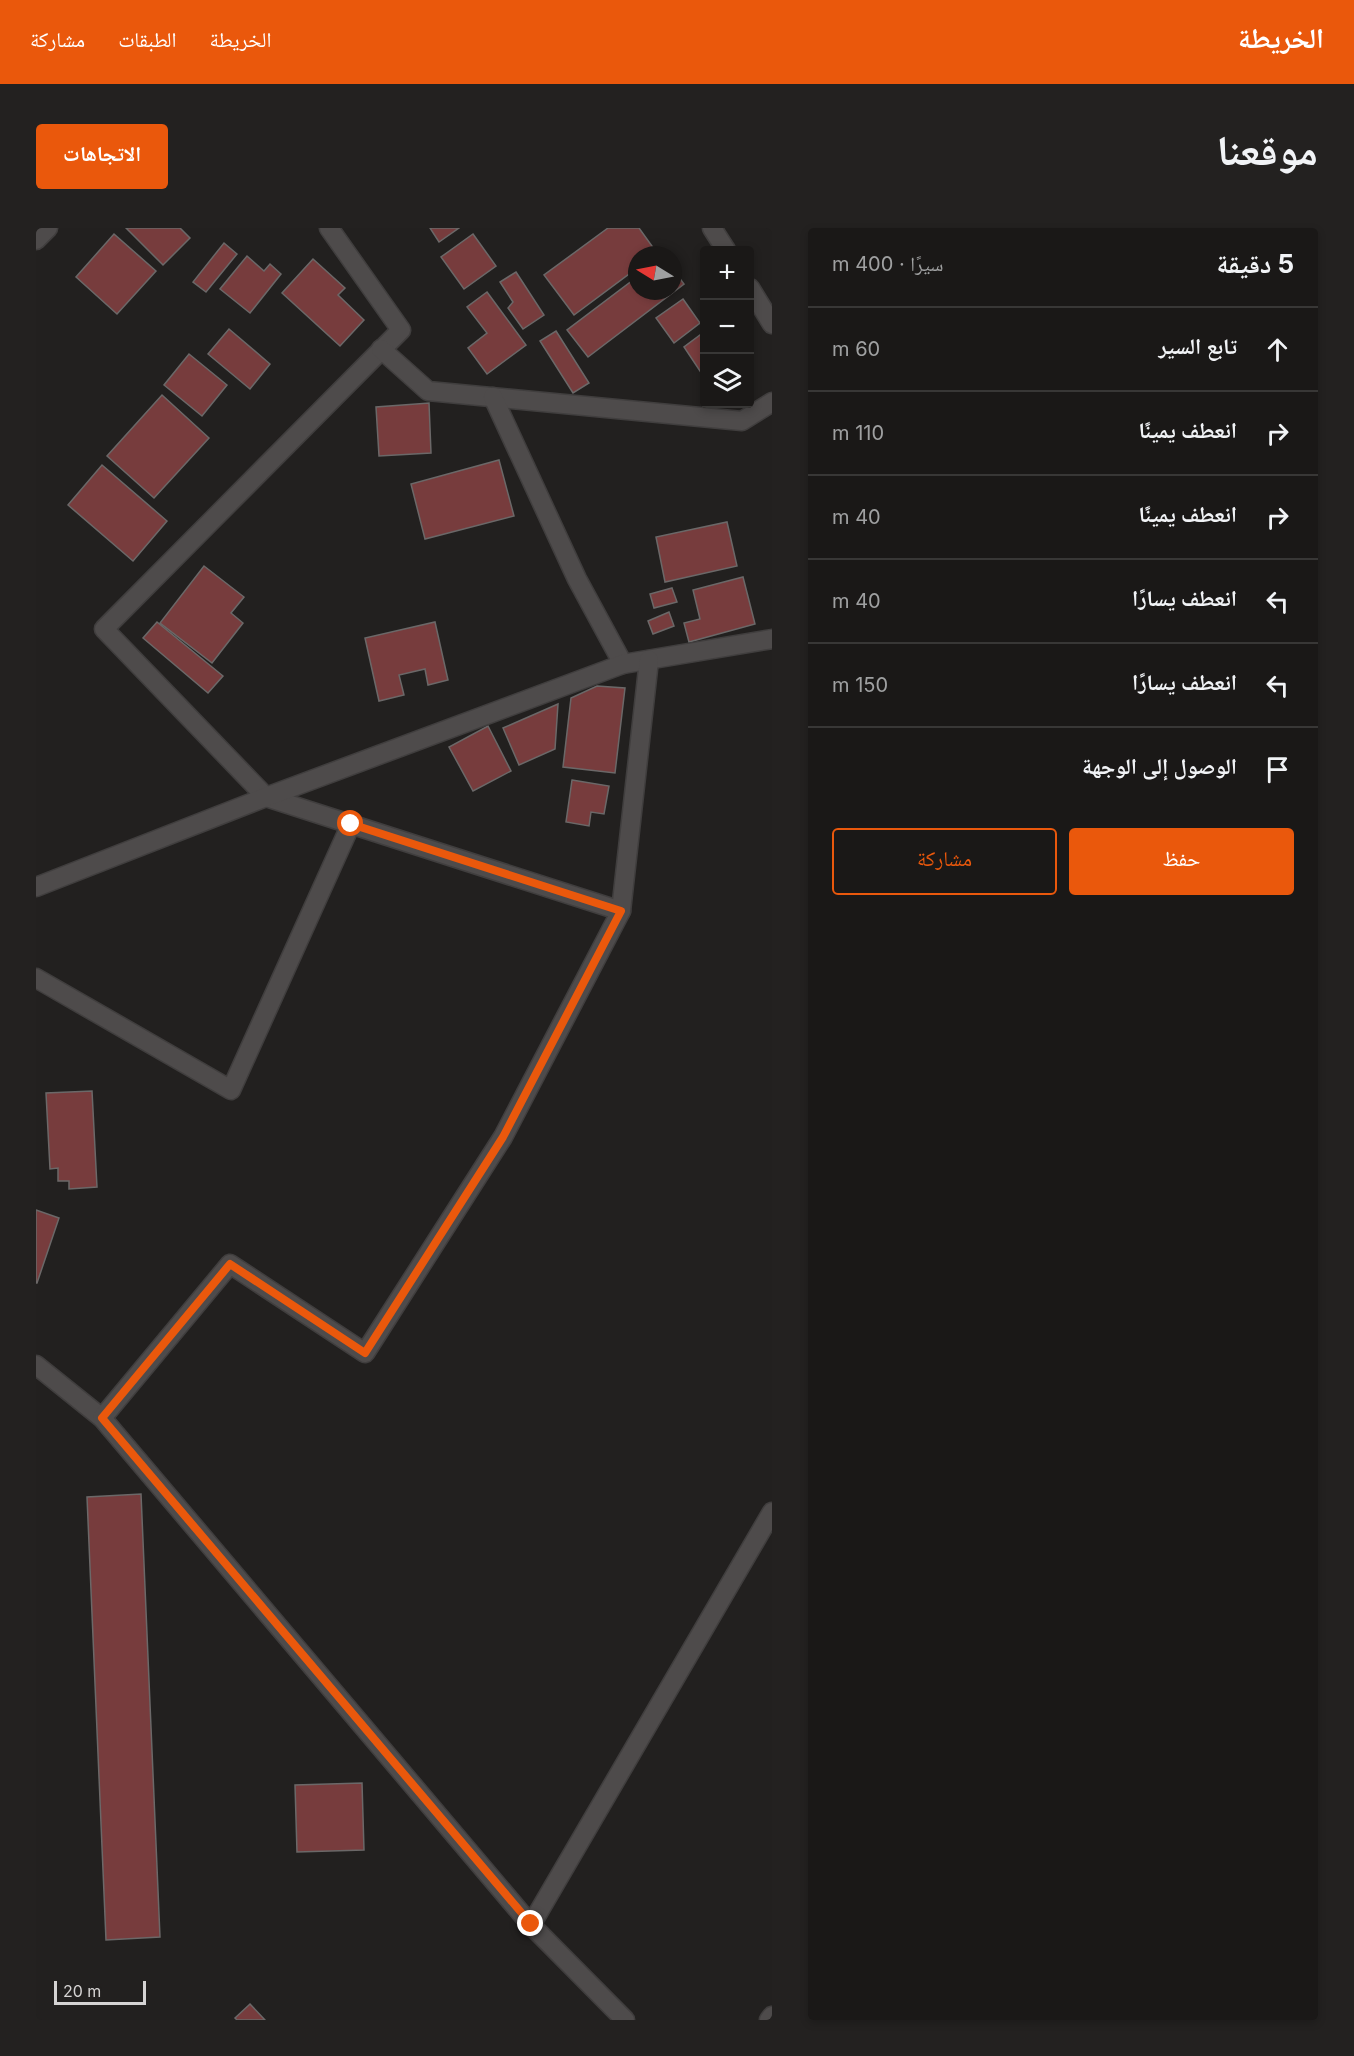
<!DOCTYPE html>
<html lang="ar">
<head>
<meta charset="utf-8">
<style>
  body { margin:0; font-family:Inter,"Noto Naskh Arabic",sans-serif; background:#232120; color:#f1f3f6; direction:rtl }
  .controls { position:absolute; right:18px; top:18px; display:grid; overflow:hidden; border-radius:6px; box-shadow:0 3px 9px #0003 }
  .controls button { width:54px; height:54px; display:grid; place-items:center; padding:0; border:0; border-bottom:2px solid #383736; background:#1a1817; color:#f1f3f6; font:30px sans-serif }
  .compass { position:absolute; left:592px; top:18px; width:54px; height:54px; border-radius:50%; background:#1a1817; box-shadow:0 3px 9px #0003; rotate:280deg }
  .scale { position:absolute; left:18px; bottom:15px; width:92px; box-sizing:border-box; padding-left:6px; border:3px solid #d5d3d3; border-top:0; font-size:16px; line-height:21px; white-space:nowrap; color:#d5d3d3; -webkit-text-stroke:4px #22201f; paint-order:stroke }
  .stop { position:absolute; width:18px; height:18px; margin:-14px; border:4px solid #ea580c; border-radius:50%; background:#fff }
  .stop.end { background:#ea580c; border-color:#fff; box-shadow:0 2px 6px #0008 }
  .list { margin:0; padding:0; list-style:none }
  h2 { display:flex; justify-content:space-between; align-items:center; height:78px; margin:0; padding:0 24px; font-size:26px }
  h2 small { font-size:20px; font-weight:400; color:#9fa0a1 }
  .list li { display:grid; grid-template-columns:39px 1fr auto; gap:18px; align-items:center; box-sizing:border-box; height:84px; padding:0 24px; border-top:2px solid #383736 }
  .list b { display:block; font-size:22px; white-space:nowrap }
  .list em { font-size:20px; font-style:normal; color:#9fa0a1 }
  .actions { display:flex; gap:12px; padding:18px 24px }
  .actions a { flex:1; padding:14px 0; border:2px solid #ea580c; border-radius:6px; text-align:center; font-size:21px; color:#ea580c }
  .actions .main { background:#ea580c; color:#fff }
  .icon { flex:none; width:33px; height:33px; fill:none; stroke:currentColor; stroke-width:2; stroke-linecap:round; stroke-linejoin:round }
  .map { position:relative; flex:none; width:736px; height:1792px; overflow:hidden; direction:ltr; border-radius:6px }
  header { display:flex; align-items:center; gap:36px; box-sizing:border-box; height:84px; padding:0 30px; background:#ea580c; color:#fff }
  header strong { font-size:28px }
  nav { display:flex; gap:33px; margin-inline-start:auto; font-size:21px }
  .intro { display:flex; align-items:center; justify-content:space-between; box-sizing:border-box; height:144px; padding:0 36px }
  h1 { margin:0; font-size:42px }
  .button { padding:15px 27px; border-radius:6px; background:#ea580c; color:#fff; font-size:21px; font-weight:700 }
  main { display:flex; gap:36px; padding:0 36px }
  aside { flex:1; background:#1a1817; border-radius:6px; box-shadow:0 3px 9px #0003 }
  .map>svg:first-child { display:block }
  .building { fill:#773c3d; stroke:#6b6868; stroke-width:1.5 }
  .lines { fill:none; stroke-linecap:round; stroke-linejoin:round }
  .minor-casing { stroke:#403e3e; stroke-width:21 }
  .minor { stroke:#4e4b4b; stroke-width:18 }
  .route { stroke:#ea580c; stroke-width:8 }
</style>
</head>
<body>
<header>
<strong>الخريطة</strong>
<nav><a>الخريطة</a><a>الطبقات</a><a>مشاركة</a></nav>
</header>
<div class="intro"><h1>موقعنا</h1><a class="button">الاتجاهات</a></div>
<main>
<aside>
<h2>5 دقيقة<small>سيرًا · 400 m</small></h2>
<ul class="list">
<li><svg class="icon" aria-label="ahead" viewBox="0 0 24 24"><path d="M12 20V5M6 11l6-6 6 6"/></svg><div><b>تابع السير</b></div><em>60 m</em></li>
<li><svg class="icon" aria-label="right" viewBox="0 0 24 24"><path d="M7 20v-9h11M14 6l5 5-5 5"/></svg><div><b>انعطف يمينًا</b></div><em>110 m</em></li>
<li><svg class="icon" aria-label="right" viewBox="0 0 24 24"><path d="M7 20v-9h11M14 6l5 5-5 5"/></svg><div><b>انعطف يمينًا</b></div><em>40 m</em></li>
<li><svg class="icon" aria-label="left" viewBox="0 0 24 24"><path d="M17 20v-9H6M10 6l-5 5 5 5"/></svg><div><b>انعطف يسارًا</b></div><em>40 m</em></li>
<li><svg class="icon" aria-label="left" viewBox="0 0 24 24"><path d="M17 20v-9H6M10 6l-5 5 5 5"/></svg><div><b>انعطف يسارًا</b></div><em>150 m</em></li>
<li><svg class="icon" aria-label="arrive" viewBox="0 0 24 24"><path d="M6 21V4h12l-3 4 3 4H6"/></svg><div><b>الوصول إلى الوجهة</b></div></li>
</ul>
<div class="actions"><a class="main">حفظ</a><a>مشاركة</a></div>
</aside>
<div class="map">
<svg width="736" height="1792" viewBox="0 0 736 1792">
  <rect width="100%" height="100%" fill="#22201f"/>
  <g class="building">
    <path d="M 90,0 L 144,0 L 154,10 L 127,37 Z"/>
    <path d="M 394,0 L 423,0 L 403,14 Z"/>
    <path d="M 572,0 L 603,0 L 621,25 L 618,27 L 601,27 L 601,40 L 538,87 L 508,47 Z"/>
    <path d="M 78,6 L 120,43 L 81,86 L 40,49 Z"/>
    <path d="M 437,6 L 460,38 L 428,61 L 405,29 Z"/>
    <path d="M 188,15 L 201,26 L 170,64 L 157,54 Z"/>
    <path d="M 211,28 L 228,43 L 234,36 L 245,46 L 214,85 L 184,61 Z"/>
    <path d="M 277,31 L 309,60 L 302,67 L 328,92 L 304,118 L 246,65 Z"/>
    <path d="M 637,41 L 648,56 L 552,129 L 531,102 L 601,49 L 601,63 L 637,63 Z"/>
    <path d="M 480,44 L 508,87 L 487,101 L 472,80 L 477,74 L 464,54 Z"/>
    <path d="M 451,64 L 490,117 L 451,146 L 432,120 L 451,105 L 431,79 Z"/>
    <path d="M 647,71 L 664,95 L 638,115 L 620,90 Z"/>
    <path d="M 193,101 L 234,136 L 214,161 L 172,126 Z"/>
    <path d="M 520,103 L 553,155 L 537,165 L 504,113 Z"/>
    <path d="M 668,104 L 668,149 L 648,119 Z"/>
    <path d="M 153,126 L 191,157 L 166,188 L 128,157 Z"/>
    <path d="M 126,167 L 173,210 L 118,270 L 71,228 Z"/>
    <path d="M 393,175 L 395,225 L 343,228 L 340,179 Z"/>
    <path d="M 463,232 L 478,288 L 389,311 L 375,256 Z"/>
    <path d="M 66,237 L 131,293 L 97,333 L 32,277 Z"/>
    <path d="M 691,294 L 701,338 L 629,354 L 620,309 Z"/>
    <path d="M 168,338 L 208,369 L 195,385 L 207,395 L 176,435 L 124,395 Z"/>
    <path d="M 707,349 L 719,396 L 653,414 L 648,395 L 664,391 L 657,362 Z"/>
    <path d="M 636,360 L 641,374 L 618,380 L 614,366 Z"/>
    <path d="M 633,384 L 638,398 L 617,406 L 612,393 Z"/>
    <path d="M 121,394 L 187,448 L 172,465 L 107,410 Z"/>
    <path d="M 399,394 L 412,452 L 392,457 L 389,441 L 363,447 L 368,467 L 343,473 L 329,410 Z"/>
    <path d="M 561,458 L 589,460 L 579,545 L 527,539 L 535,470 Z"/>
    <path d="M 522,476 L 519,521 L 483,537 L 467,500 Z"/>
    <path d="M 452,498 L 475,543 L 437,563 L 413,519 Z"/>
    <path d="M 536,552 L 573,558 L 568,586 L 555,584 L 553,598 L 530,594 Z"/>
    <path d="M 56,863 L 61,959 L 33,961 L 33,953 L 22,953 L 22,940 L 14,941 L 10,865 Z"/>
    <path d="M 0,982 L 23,990 L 1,1055 L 0,1055 Z"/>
    <path d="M 105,1266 L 124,1709 L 70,1712 L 51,1269 Z"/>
    <path d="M 326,1555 L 328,1622 L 261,1624 L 259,1557 Z"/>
    <path d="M 214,1776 L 229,1792 L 201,1792 L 199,1790 Z"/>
  </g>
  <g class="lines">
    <defs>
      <g id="minor">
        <path d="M 293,0 L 365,102 L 68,401 L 230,569 L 585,683"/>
        <path d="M 676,0 L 690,22"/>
        <path d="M 0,12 L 12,0"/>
        <path d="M 714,60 L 736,96"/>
        <path d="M 345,121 L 392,163 L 706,193 L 736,174"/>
        <path d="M 457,169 L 541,351 L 587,436"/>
        <path d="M 0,659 L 230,569 L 587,436 L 736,411"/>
        <path d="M 0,750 L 195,862 L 315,596"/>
        <path d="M 0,1137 L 66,1190 L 495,1697 L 589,1792"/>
        <path d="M 66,1190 L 194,1036 L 329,1125 L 467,909 L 585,683 L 613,432"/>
        <path d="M 495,1697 L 736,1284"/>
        <path d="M 733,1792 L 736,1788"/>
      </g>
    </defs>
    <use href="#minor" class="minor-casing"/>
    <use href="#minor" class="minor"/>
  </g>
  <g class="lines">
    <path class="route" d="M 315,596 L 585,683 L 467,909 L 329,1125 L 194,1036 L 66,1190 L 495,1696"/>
  </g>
</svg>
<div class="controls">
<button>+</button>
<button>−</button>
<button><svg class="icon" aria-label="layers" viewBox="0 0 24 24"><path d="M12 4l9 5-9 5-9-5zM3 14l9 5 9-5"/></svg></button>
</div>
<svg class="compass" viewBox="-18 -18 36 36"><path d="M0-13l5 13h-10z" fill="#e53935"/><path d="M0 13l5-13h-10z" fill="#9fa0a1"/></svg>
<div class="scale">20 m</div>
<div class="stop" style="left:315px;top:596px"></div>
<div class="stop end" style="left:495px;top:1696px"></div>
</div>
</main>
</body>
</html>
